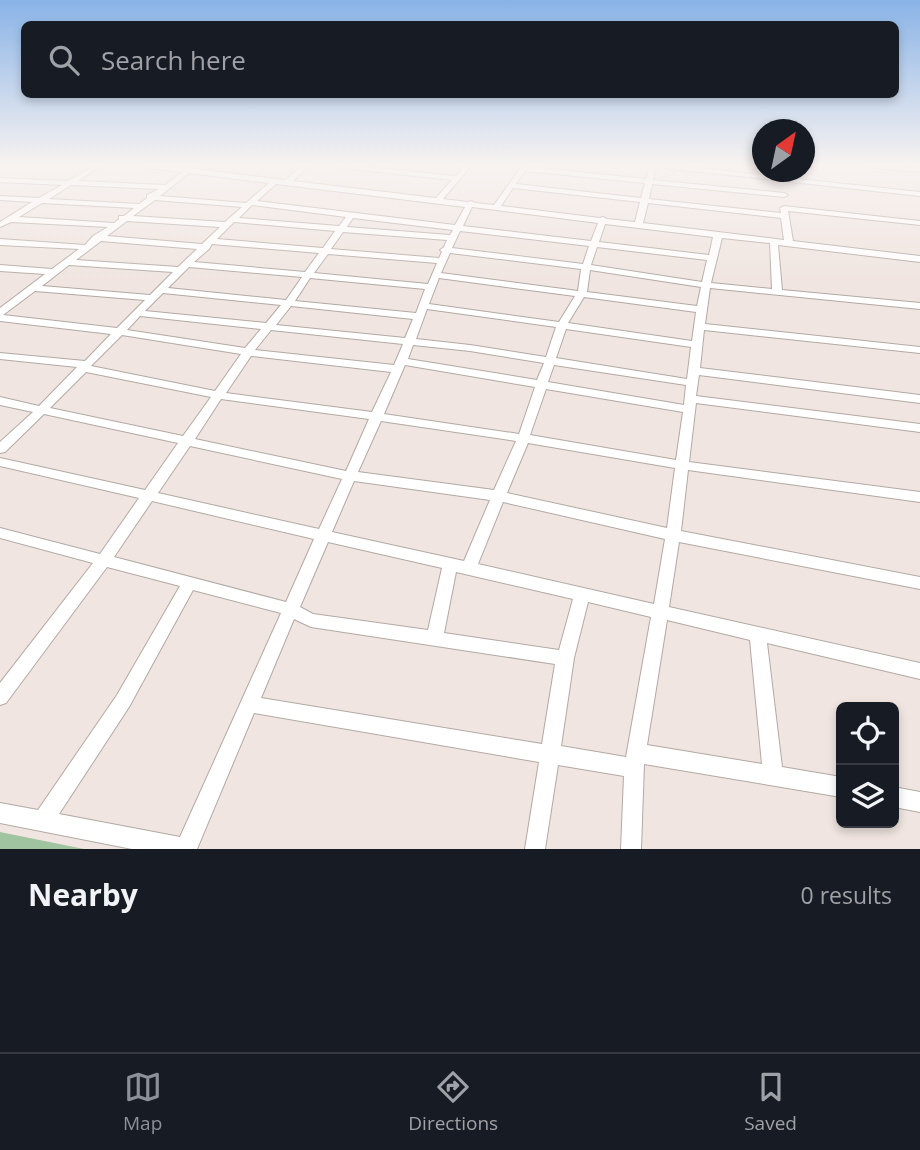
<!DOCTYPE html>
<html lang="en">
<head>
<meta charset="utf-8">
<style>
  body { margin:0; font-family:"Open Sans",sans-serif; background:#20242c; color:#f1f3f6 }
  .controls { position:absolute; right:21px; bottom:21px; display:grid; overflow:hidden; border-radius:10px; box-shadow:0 4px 10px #0003 }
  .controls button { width:63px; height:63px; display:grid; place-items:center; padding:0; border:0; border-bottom:2px solid #363941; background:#171b24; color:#f1f3f6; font:35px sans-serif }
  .compass { position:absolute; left:752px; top:119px; width:63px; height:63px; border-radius:50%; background:#171b24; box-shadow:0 4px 10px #0003; rotate:33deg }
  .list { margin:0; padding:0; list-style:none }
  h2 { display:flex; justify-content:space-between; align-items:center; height:91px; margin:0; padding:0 28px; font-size:30px }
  h2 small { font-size:23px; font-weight:400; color:#9ea1a6 }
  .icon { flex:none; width:38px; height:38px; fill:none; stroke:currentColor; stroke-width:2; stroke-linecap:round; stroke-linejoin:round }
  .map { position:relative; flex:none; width:920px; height:849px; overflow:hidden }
  .search { position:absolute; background:#171b24; box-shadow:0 4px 10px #0003; left:21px; right:21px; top:21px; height:77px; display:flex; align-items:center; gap:18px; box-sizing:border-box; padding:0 24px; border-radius:10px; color:#9ea1a6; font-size:26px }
  .sheet { height:203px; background:#171b24 }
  nav { display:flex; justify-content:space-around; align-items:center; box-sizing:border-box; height:98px; border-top:2px solid #363941; background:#171b24; font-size:19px; color:#9ea1a6 }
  nav a { display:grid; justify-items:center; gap:4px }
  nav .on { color:#8c9099 }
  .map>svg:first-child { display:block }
  .green { fill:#a1c4a0 }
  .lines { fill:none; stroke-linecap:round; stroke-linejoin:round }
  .minor-casing { stroke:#b3a9a4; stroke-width:2 }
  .minor { fill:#fff; fill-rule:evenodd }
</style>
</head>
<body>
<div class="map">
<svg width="920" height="849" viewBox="0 0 920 849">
  <rect width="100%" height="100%" fill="#f0e5e0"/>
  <path class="green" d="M 0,832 L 84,849 L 0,849 Z"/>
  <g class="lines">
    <defs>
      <g id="minor">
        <path d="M 94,166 L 101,166 L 78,181 L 165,185 L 182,172 L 147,168 L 144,166 L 189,168 L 285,180 L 302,166 L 309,166 L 293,181 L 436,198 L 452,180 L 342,168 L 339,166 L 358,166 L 456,176 L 465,166 L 471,166 L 443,199 L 468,202 L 471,201 L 475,203 L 494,205 L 522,166 L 646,179 L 650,166 L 656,166 L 653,180 L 784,193 L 788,195 L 784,197 L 652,184 L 649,199 L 781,213 L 780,208 L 784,206 L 920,221 L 920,225 L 788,211 L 793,241 L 920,256 L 920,262 L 778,245 L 782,290 L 920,303 L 920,309 L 710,288 L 705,324 L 920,347 L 920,353 L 704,330 L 700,368 L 920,395 L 920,403 L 699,375 L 696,396 L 920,424 L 920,432 L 696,403 L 689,462 L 920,492 L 920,502 L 688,470 L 681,531 L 920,577 L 920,589 L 679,542 L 669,607 L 920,663 L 920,679 L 767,643 L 782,767 L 841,777 L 841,797 L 644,764 L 641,849 L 621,849 L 624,776 L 558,765 L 545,849 L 525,849 L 539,762 L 254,713 L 197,849 L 132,849 L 0,823 L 0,803 L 38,810 L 117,695 L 180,586 L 107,567 L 6,703 L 0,705 L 0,683 L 93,563 L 0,538 L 0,528 L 100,554 L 139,498 L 0,466 L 0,458 L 145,490 L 178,443 L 44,414 L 5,452 L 0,453 L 0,442 L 33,412 L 0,405 L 0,397 L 39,406 L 77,367 L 0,359 L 0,353 L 85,361 L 111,334 L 0,321 L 0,308 L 45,274 L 0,271 L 0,265 L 52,269 L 79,249 L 0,245 L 0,239 L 85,245 L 93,236 L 108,227 L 11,222 L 0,227 L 0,222 L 32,202 L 0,200 L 0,196 L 39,198 L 62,185 L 0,182 L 0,178 L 68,181 ZM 525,171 L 645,183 L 641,198 L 516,184 ZM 189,173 L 269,183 L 246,203 L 160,196 ZM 276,184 L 465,207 L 455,225 L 257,201 ZM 71,185 L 159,189 L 147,195 L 147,198 L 139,204 L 49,199 ZM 513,188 L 640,202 L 635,222 L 607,219 L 603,217 L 600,218 L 501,206 ZM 155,200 L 242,207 L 225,222 L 133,216 ZM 42,203 L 134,208 L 124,216 L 119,216 L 119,219 L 114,223 L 19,217 ZM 648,203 L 781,218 L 784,240 L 643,223 ZM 252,205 L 346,217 L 339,226 L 239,218 ZM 472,207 L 598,223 L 591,241 L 463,226 ZM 353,218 L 453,230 L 450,235 L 347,227 ZM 127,221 L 220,227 L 202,244 L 107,236 ZM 234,222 L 335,231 L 323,248 L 217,239 ZM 605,224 L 713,237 L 709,255 L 599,242 ZM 460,231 L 589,246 L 583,264 L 452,248 ZM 343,232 L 447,240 L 444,247 L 440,250 L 442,252 L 439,258 L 331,249 ZM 722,238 L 770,243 L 772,289 L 711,283 ZM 101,241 L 197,249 L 178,267 L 76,260 ZM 212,244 L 319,253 L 305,272 L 194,262 L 209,249 ZM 597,247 L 707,260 L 702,282 L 591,265 ZM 450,253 L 581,269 L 578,291 L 441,273 ZM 328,254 L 437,263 L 428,284 L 314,273 ZM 69,265 L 173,272 L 150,295 L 42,286 ZM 189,267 L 302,277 L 286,300 L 168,288 ZM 590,270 L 701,287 L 697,306 L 587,292 ZM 310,278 L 425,289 L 416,313 L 295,301 ZM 439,278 L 575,296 L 559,322 L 429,304 ZM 35,291 L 145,300 L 117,328 L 3,315 ZM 163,293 L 281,305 L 266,323 L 145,311 ZM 584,297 L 696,312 L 692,341 L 568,323 ZM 291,306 L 413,319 L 405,338 L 276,325 ZM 427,309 L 556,327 L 546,357 L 470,345 L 416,339 ZM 140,316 L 261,329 L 245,348 L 127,330 ZM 566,329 L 691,347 L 687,379 L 556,358 ZM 271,330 L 403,344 L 394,365 L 255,350 ZM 122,335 L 241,354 L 215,391 L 91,366 ZM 413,345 L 470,351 L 544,363 L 537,380 L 408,359 ZM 251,356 L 391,372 L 372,412 L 226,393 ZM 405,365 L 535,387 L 519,434 L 384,414 ZM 554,365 L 686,385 L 684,405 L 548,382 ZM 86,372 L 211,397 L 183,436 L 50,408 ZM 546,389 L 683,412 L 676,460 L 530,435 ZM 221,399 L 369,419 L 346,471 L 195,439 ZM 381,421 L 516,441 L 494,490 L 358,472 ZM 528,443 L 675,468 L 667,528 L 507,493 ZM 190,446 L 342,479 L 319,529 L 158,493 ZM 354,481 L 490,500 L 464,561 L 332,532 ZM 152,501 L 314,539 L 286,602 L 114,557 ZM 503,502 L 665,539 L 654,604 L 478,564 ZM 328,542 L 442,568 L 428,630 L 313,614 L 300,607 ZM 456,572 L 573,599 L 559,650 L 444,633 ZM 193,590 L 281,613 L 180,837 L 59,814 L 129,707 ZM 588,602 L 651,617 L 626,757 L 561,746 L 574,658 ZM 294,619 L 311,627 L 555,664 L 542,744 L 261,698 ZM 667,620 L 750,640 L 762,764 L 647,745 Z"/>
        <path d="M 662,166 L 680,166 L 920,192 L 920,196 L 665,168 Z"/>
        <path d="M 871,166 L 920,168 L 920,172 L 874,168 Z"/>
        <path d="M 894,787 L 920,792 L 920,812 L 894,807 Z"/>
      </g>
    </defs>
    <use href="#minor" class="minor-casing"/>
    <use href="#minor" class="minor"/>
  </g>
  <linearGradient id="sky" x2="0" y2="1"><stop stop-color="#89b3e6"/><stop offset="0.58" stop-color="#f8f3f1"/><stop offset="1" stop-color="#f8f3f1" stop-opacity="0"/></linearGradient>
  <rect width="920" height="284" fill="url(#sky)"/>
</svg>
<div class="controls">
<button><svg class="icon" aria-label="locate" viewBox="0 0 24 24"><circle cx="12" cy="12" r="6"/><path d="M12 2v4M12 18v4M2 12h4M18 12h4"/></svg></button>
<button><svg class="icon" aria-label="layers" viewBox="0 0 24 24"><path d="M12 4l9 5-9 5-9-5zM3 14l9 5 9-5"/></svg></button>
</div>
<svg class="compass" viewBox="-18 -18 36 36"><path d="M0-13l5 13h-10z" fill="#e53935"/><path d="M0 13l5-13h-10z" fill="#9ea1a6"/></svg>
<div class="search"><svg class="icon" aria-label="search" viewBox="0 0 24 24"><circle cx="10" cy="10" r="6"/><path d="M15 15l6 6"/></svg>Search here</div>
</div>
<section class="sheet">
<h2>Nearby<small>0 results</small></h2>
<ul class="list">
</ul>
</section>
<nav>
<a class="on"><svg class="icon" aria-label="map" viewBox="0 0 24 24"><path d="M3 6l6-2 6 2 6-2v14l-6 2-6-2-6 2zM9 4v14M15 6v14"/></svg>Map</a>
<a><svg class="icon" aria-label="directions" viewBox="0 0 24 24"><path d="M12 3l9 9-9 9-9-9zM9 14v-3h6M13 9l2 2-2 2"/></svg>Directions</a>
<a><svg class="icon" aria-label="saved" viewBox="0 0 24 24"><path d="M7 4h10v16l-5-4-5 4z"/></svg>Saved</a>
</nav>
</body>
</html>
